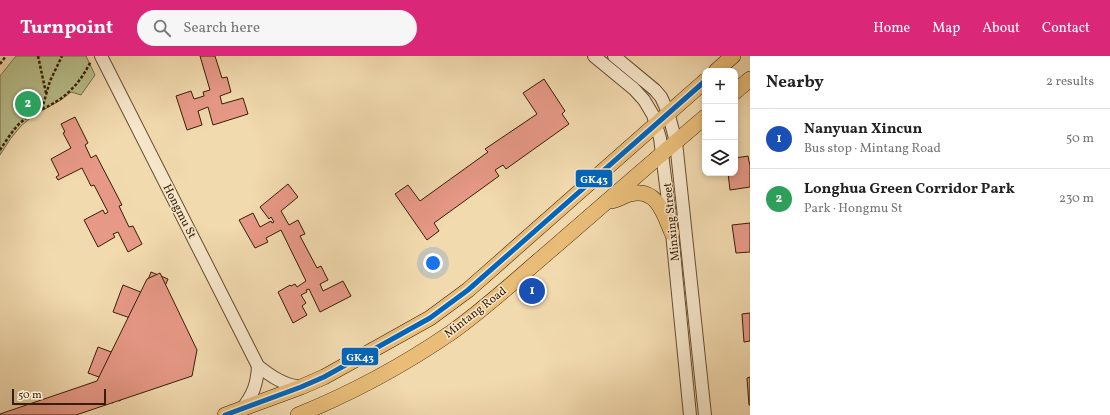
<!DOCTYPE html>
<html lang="en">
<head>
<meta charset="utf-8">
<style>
  body { margin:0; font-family:Vollkorn,serif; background:#f6f6f6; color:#222 }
  .controls { position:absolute; right:12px; top:12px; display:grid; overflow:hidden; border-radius:8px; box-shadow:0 2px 6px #0003 }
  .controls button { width:36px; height:36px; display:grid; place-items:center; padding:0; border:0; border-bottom:1px solid #e0e0e0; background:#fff; color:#222; font:20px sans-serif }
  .scale { position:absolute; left:12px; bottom:10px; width:94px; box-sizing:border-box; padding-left:4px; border:2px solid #381d04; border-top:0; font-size:11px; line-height:14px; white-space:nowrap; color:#381d04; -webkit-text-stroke:3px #f7e7cb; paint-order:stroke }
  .you { position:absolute; left:433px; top:207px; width:14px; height:14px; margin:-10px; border:3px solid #fff; border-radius:50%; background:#1a73e8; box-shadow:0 0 0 6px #1a73e833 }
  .badge { display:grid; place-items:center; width:26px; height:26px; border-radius:50%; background:#db2777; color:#fff; font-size:13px; font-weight:700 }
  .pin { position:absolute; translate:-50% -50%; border:2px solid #fff; box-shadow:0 1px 4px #0006 }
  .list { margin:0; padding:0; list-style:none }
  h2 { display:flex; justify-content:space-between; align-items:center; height:52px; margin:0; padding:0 16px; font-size:17px }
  h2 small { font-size:13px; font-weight:400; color:#767676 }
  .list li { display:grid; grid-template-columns:26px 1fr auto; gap:12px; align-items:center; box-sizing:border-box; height:60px; padding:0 16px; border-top:1px solid #e0e0e0 }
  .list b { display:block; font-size:15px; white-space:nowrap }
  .list p { margin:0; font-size:13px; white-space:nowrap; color:#767676 }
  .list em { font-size:13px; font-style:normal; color:#767676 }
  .icon { flex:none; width:22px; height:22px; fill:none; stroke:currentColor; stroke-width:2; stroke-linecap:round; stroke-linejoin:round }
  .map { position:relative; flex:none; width:750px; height:359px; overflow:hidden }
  header { display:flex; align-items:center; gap:24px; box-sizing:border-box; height:56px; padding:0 20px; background:#db2777; color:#fff }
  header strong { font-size:19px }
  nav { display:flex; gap:22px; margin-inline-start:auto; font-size:14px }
  .search { width:280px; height:36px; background:#f6f6f6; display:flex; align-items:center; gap:10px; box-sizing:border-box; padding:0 14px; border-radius:22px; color:#767676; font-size:15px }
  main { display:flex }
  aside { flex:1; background:#fff }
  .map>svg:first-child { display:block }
  .green { fill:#b9c08c; stroke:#786e48 }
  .building { fill:#e79987; stroke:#381d04 }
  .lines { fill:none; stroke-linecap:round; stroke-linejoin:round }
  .minor-casing { stroke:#664c2f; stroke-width:14 }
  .major-casing { stroke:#381d04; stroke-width:16 }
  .path { stroke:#381d04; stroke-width:2.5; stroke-dasharray:3 2; stroke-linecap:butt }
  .minor { stroke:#f7e7cb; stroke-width:12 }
  .major { stroke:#e9bd78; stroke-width:15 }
  .bus-1-casing { stroke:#f7e7cb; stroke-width:8 }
  .bus-1 { stroke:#0065bd; stroke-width:5 }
  .labels { text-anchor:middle; stroke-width:3; stroke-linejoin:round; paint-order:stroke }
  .street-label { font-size:12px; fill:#381d04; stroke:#f7e7cb }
  .line-badge { stroke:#f7e7cb; stroke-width:1.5 }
  .badge-label { font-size:11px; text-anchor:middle; font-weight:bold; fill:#fff }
</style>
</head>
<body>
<header>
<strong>Turnpoint</strong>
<div class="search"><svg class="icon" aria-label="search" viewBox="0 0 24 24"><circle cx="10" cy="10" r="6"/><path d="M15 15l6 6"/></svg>Search here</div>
<nav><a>Home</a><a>Map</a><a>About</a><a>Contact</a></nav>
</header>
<main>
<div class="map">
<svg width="750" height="359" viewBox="0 0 750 359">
  <rect width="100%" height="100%" fill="#f2daaf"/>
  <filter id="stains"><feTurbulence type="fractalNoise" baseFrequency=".005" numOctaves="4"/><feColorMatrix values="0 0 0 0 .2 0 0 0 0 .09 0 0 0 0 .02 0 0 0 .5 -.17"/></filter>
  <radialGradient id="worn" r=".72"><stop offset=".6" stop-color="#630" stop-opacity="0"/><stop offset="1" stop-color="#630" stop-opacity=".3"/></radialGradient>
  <path class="green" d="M 16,0 L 86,0 L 95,19 L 81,39 L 71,36 L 61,44 L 34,59 L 21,70 L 11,82 L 0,99 L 0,20 Z"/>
  <g class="building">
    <path d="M 200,0 L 215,0 L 222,22 L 227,21 L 231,36 L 220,40 L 222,48 L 243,42 L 248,58 L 213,69 L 208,51 L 198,55 L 202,69 L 187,74 L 176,40 L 191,35 L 194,43 L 204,40 L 203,36 L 210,34 Z"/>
    <path d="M 544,23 L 565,55 L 562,58 L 569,68 L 506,113 L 503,109 L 495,114 L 499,120 L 434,167 L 439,175 L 427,184 L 395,138 L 408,129 L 420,145 L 488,96 L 485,93 L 537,58 L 523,37 Z"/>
    <path d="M 75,61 L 88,87 L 85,89 L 91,102 L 96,99 L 122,149 L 119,150 L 129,171 L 133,170 L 142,188 L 128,196 L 118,176 L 113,178 L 115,181 L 98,191 L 84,164 L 103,154 L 105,158 L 108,156 L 94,129 L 91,130 L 82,112 L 58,124 L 56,121 L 59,119 L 51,103 L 71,92 L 63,77 L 65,76 L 61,68 Z"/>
    <path d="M 748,100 L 750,110 L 750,131 L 730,134 L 728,117 L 735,117 L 735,102 Z"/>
    <path d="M 288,128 L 298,141 L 281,155 L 289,169 L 298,164 L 305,178 L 300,180 L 317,212 L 321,210 L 328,224 L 320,228 L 323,235 L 343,225 L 351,240 L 320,256 L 309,233 L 306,234 L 307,236 L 301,239 L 306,247 L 302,250 L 307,259 L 293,267 L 278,236 L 290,229 L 291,230 L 295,228 L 297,231 L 306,225 L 281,174 L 266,182 L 268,186 L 255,192 L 239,164 L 253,157 L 260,171 L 271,165 L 272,167 L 274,166 L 271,161 L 269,163 L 260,151 Z"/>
    <path d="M 750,167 L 750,196 L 736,197 L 732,169 Z"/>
    <path d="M 151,216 L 168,223 L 159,244 L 151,241 L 142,266 L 147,268 L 142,282 L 139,281 L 136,290 L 141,292 L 136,304 L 130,302 L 121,326 L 126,328 L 120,345 L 115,343 L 113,347 L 100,342 L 107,324 L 88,317 L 98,291 L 114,297 L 112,303 L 117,305 L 133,263 L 113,256 L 123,229 L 143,237 Z"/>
    <path d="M 160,217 L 197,294 L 192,320 L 76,359 L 0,359 L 0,358 L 97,325 L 147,223 Z"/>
    <path d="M 750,257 L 750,285 L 744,286 L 742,258 Z"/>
    <path d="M 750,321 L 750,349 L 749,349 L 747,322 Z"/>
  </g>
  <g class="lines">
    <defs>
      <g id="minor">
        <path d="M 101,0 L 258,310 C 272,321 284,329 301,331"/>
        <path d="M 594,0 L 634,33 L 644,44 L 653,59 L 660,82 L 672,177 L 690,359"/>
        <path d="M 614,0 L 655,34 L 661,41 L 668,56 L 676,86 L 705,359"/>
        <path d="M 241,354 C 253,339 257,329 258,310"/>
      </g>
      <g id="major">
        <path d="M 716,15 L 733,0"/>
        <path d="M 735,36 L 750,23"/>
        <path d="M 612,145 C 618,143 624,140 630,138 C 657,131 664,158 672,177"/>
        <path d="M 225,359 L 301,331 L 324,321 L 380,290 L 430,262 L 468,234 L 705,25"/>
        <path d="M 298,359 C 352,337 404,309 452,276 C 487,251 519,221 552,193 C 603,149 653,105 705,61"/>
      </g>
    </defs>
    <use href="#minor" class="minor-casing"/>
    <use href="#major" class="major-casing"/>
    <g class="path">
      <path d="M 38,0 L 46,37"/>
      <path d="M 0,8 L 6,0"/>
      <path d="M 42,53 L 50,25 L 62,0"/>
      <path d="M 0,94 C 6,85 12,75 20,67 C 31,57 45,53 57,45 C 73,35 83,21 91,5"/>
    </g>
    <use href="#minor" class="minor"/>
    <use href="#major" class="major"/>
    <defs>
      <path id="bus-1" d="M 225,359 L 301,331 L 324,321 L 430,262 L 468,234 L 705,25"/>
    </defs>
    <use href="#bus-1" class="bus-1-casing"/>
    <use href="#bus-1" class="bus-1"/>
  </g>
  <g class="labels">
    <g class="street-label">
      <text transform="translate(180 155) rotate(63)" y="4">Hongmu St</text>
      <text transform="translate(671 166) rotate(-96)" y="4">Minxing Street</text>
      <text transform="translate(475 256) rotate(-38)" y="4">Mintang Road</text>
    </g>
  </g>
  <g class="line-badge">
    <rect x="575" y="113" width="38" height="19" rx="4" fill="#0065bd"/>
    <rect x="341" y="291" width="38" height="19" rx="4" fill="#0065bd"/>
  </g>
  <g class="badge-label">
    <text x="594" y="127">GK43</text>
    <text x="360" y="305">GK43</text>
  </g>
  <rect width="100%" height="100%" filter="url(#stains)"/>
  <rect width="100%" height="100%" fill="url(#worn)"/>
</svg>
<div class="controls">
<button>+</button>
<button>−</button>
<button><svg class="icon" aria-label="layers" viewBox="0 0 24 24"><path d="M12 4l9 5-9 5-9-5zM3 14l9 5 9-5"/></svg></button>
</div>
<div class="scale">50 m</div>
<div class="you"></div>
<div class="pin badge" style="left:532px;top:235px;background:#1a4fb4">1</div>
<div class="pin badge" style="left:28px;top:48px;background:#2e9e5b">2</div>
</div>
<aside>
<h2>Nearby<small>2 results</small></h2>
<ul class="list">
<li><span class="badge" style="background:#1a4fb4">1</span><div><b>Nanyuan Xincun</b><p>Bus stop · Mintang Road</p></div><em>50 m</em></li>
<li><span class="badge" style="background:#2e9e5b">2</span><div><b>Longhua Green Corridor Park</b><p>Park · Hongmu St</p></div><em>230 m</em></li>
</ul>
</aside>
</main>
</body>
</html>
